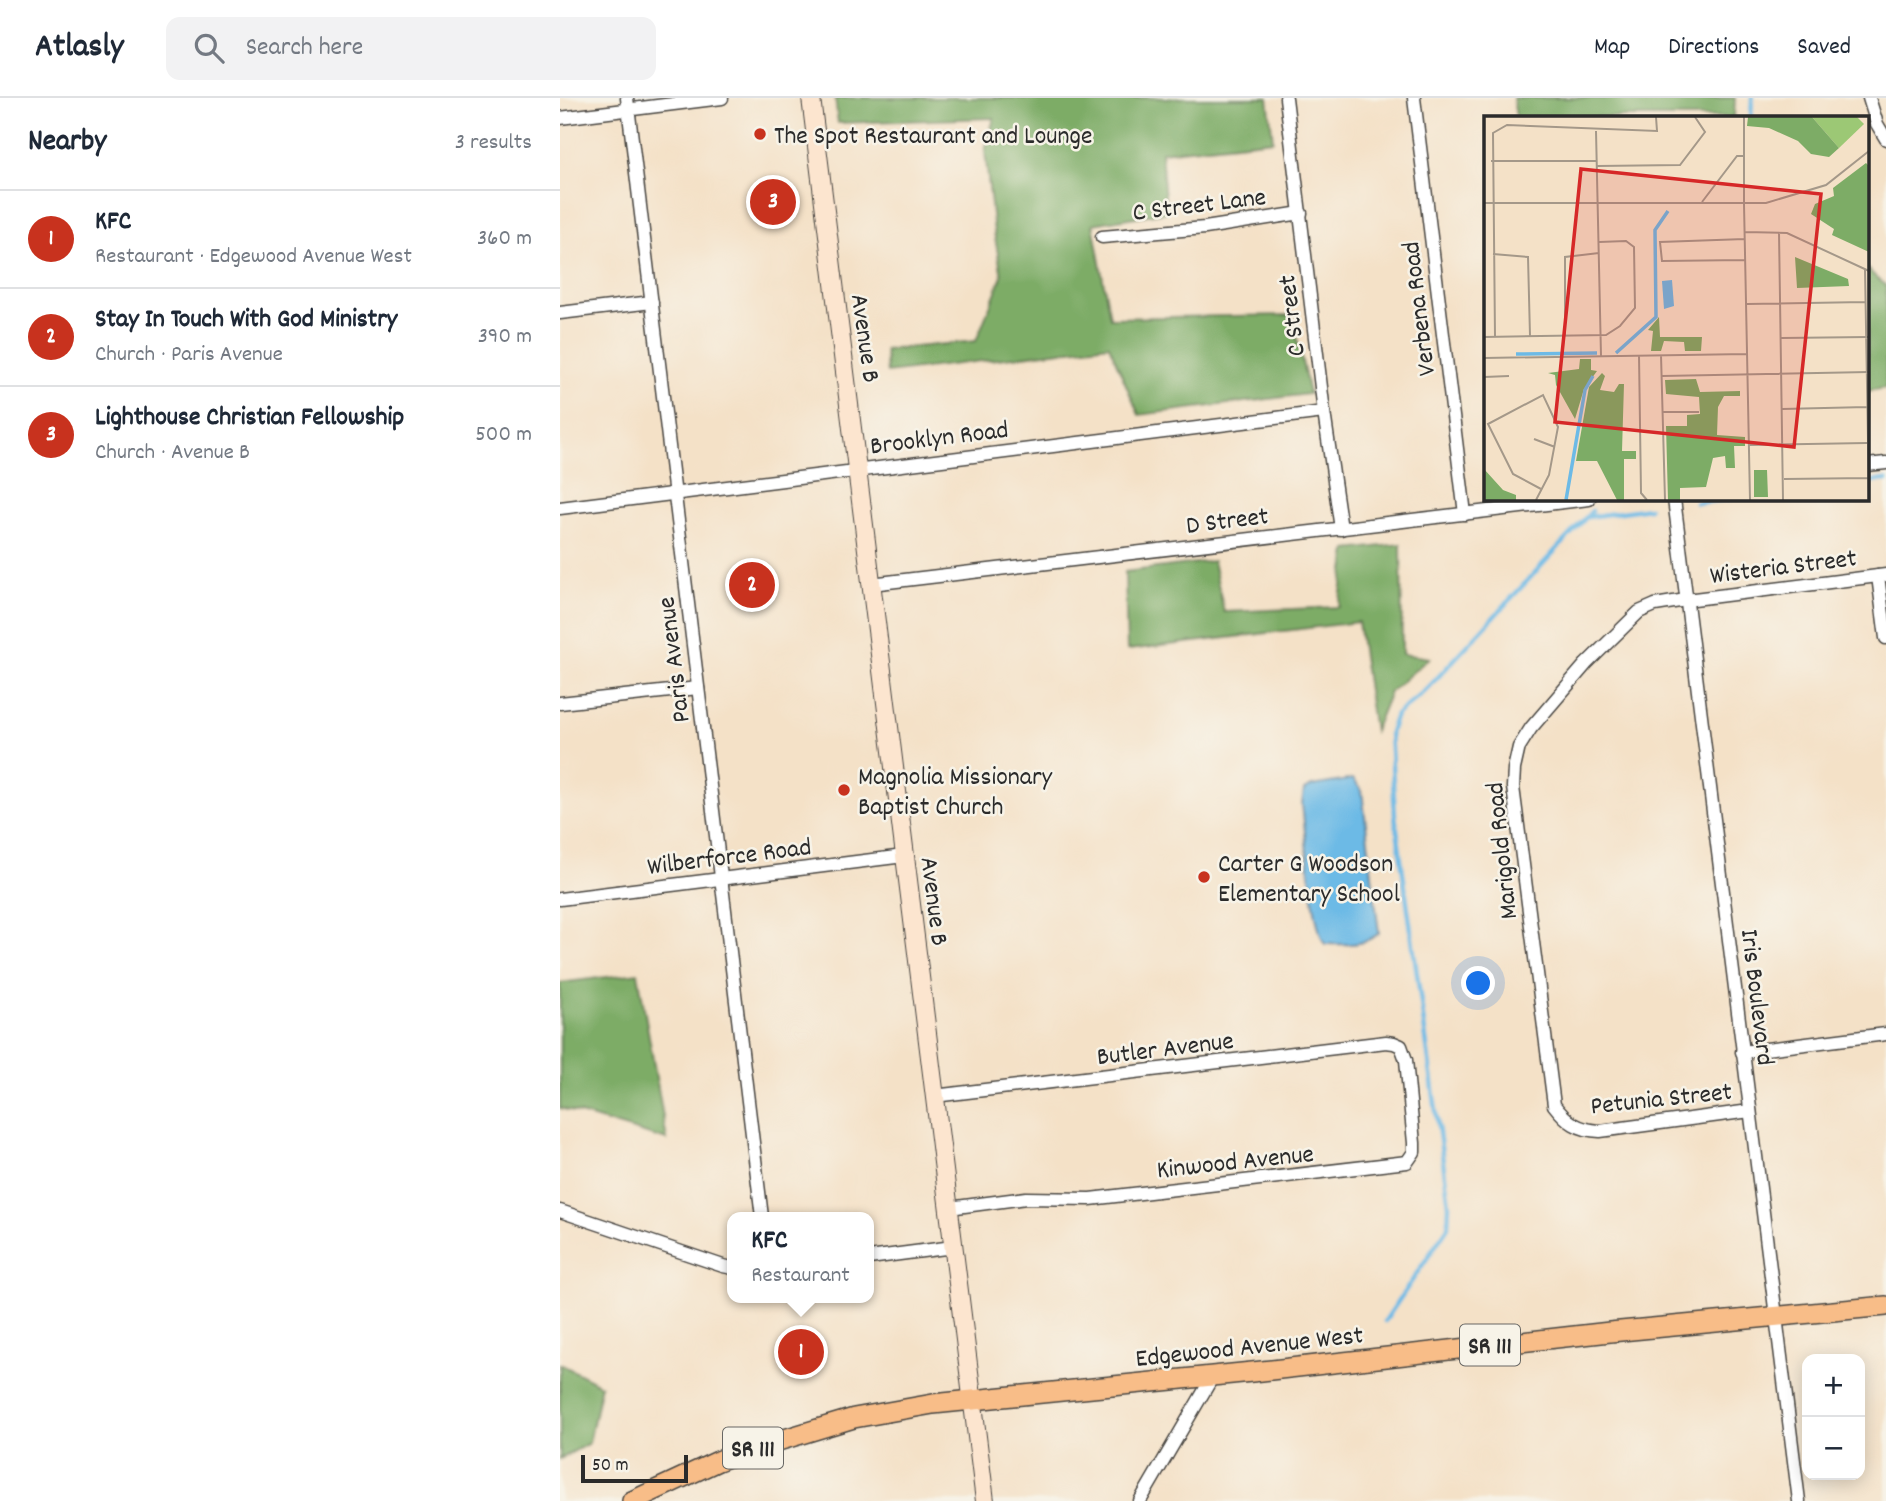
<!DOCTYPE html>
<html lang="en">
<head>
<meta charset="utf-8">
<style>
  body { margin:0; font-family:Dekko,sans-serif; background:#f2f2f3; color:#1f2937 }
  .controls { position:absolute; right:21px; bottom:21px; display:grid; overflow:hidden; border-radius:14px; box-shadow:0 4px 18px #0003 }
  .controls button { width:63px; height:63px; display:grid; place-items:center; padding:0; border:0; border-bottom:2px solid #e0e1e3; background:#fff; color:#1f2937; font:35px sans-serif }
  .scale { position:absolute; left:21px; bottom:18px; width:107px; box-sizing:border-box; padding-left:7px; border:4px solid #2b2b2b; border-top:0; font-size:19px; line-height:24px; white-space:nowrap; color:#2b2b2b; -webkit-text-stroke:5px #f7f3e8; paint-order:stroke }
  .you { position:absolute; left:919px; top:886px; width:24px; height:24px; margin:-18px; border:5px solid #fff; border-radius:50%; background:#1a73e8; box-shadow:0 0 0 10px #1a73e833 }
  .badge { display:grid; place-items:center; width:46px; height:46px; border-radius:50%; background:#c8321e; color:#fff; font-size:23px; font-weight:700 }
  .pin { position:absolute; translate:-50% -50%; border:4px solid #fff; box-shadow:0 2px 7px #0006 }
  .popup { position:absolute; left:167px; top:1114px; width:147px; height:91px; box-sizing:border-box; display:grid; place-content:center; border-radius:14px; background:#fff; filter:drop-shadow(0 2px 5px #0005); font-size:23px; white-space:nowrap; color:#747a83 }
  .popup b { font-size:26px; color:#1f2937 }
  .popup::after { content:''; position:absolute; left:50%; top:100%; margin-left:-14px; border:14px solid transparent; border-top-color:#fff }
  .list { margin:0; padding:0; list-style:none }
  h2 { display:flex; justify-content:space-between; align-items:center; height:91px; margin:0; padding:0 28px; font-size:30px }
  h2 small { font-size:23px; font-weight:400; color:#747a83 }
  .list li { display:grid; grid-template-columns:46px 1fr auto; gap:21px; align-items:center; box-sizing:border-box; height:98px; padding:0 28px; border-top:2px solid #e0e1e3 }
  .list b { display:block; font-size:26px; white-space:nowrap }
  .list p { margin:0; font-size:23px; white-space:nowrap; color:#747a83 }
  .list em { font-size:23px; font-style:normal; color:#747a83 }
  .icon { flex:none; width:38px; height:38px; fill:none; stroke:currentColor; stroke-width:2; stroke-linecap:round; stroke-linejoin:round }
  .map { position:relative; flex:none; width:1326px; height:1403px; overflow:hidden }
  header { display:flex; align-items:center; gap:42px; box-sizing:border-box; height:98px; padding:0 35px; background:#fff; border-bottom:2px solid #e0e1e3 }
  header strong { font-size:33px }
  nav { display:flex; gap:38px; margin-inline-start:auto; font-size:24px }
  .search { width:490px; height:63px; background:#f2f2f3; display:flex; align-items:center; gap:18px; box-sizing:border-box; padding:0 24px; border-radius:14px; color:#747a83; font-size:26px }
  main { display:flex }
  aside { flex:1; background:#fff }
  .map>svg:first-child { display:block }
  .forest { fill:#7dac66; stroke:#546c48; stroke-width:2 }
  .water { fill:#6cbae6; stroke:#4c7288; stroke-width:2 }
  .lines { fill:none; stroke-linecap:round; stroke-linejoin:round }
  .stream { stroke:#6cbae6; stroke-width:4.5 }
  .street-casing { stroke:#494642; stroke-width:15 }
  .secondary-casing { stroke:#494642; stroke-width:20 }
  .primary-casing { stroke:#494642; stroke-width:22 }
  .street { stroke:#fff; stroke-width:12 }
  .secondary { stroke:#fce5cf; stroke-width:18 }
  .primary { stroke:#f8bd88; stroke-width:19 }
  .poi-dot { fill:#c8321e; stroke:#f7f3e8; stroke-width:2.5 }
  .labels { text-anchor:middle; stroke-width:5; stroke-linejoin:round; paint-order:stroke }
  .shield { fill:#f7f3e8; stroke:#686764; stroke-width:2 }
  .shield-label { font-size:24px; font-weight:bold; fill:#2b2b2b }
  .poi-label { font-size:26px; fill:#2b2b2b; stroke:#f7f3e8; text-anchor:start }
  .street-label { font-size:26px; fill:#2b2b2b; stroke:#f7f3e8 }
  .inset-river { fill:none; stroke:#6cbae6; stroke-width:3.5 }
  .inset-road { fill:none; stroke:#a49889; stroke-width:2 }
  .view { fill:#d62828; fill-opacity:0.15; stroke:#d62828; stroke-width:3.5 }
  .inset-edge { fill:none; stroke:#2b2b2b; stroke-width:3.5 }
</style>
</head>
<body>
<header>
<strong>Atlasly</strong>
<div class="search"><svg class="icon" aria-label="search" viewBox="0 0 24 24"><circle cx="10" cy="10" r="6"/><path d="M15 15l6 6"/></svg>Search here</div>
<nav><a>Map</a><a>Directions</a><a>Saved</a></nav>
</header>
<main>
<aside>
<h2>Nearby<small>3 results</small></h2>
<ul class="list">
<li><span class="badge">1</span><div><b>KFC</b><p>Restaurant · Edgewood Avenue West</p></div><em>360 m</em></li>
<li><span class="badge">2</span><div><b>Stay In Touch With God Ministry</b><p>Church · Paris Avenue</p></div><em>390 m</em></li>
<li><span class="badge">3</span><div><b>Lighthouse Christian Fellowship</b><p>Church · Avenue B</p></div><em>500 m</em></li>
</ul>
</aside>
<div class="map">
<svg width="1326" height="1403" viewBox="0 0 1326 1403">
  <rect width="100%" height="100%" fill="#f7f3e8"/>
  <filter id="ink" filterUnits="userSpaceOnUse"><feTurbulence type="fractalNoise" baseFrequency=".0143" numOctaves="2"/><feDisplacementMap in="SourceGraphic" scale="14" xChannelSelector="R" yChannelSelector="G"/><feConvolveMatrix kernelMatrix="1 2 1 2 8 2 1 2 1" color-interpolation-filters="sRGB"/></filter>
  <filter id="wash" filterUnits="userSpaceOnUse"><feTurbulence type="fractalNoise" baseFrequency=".00686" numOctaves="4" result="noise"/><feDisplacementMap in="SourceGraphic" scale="28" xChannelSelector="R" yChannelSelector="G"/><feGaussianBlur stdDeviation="1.57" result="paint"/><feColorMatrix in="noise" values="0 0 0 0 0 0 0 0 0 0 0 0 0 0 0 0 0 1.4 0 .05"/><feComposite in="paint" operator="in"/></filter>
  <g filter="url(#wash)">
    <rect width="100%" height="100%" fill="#f4e1c7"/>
    <g class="forest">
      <path d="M 275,0 L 708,0 L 713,42 L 601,54 L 606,114 L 533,126 L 550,220 L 732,217 L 749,296 L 579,317 L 549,247 L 327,275 L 325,252 L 416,243 L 442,178 L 434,134 L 425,53 L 434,20 L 278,25 Z"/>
      <path d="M 953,0 L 1175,0 L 1174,19 L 956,19 Z"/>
      <path d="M 1307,171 L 1326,188 L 1326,290 L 1307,293 Z"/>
      <path d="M 841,446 L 842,556 L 869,560 L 830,594 L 814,633 L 798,524 L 567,552 L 565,474 L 653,463 L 664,514 L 779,509 L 787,452 Z"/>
      <path d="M 78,875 L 107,1042 L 0,1010 L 0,885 Z"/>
      <path d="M 0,1266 L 41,1287 L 29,1345 L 0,1361 Z"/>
    </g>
    <path class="water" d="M 793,681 L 802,693 L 819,835 C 803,849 784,846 765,846 C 753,832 745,730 742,706 L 744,692 L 752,688 Z"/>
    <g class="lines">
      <g class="stream">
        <path d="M 1191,19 L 1192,0"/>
        <path d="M 1307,384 L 1326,382"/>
        <path d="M 1136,405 L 1169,401"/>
        <path d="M 1028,419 L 1089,410"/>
        <path d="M 825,1223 L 888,1129 L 889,1107 L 835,717 L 830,634 L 836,617 L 867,591 L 1032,413"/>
      </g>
    </g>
  </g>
  <g filter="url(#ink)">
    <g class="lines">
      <defs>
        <g id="street">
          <path d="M 67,0 L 202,1119"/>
          <path d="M 726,0 L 764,314 L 781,431"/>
          <path d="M 854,0 L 905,416"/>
          <path d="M 1309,0 L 1317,26 L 1326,41"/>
          <path d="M 0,20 L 162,0"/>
          <path d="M 542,139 L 645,130 L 741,115"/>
          <path d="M 0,215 L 92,204"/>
          <path d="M 1307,367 L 1326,365"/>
          <path d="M 1114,401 L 1239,1403"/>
          <path d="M 0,410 L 764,314"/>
          <path d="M 1318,478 L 1326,540"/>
          <path d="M 311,486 L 1029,401"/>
          <path d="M 0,605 L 138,590"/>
          <path d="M 0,801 L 344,758"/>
          <path d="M 1182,954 L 1326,936"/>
          <path d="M 374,998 L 826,944 L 834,945 L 841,948 L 846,962 L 854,1045 L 854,1054 L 847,1064 L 530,1101 L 466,1100 L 389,1110"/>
          <path d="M 1190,1013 L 1040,1033 C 1018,1032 1007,1024 994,1007 L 953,689 L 954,671 L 959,649 L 971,630 L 1026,566 L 1079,514 L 1095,507 L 1126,502 L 1326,477"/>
          <path d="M 0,1113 L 163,1168 L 173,1170"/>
          <path d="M 309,1160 L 393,1149"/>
          <path d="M 580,1403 L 653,1278"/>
        </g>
        <path id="secondary" d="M 251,0 L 425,1403"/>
        <path id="primary" d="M 72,1403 L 158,1363 L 185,1353 L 294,1320 L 373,1306 L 702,1273 L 1050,1234 L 1326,1208"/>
      </defs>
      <use href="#street" class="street-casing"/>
      <use href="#secondary" class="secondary-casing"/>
      <use href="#primary" class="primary-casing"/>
      <use href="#street" class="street"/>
      <use href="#secondary" class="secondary"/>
      <use href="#primary" class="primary"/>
    </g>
  </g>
  <g class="poi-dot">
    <circle cx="200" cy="36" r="7"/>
    <circle cx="284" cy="692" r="7"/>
    <circle cx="644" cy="779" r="7"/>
  </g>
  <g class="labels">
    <g class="shield">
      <rect x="900" y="1226.5" width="60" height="41" rx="5"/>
      <rect x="163" y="1329.5" width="60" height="41" rx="5"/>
    </g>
    <g class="shield-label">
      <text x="930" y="1255">SR 111</text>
      <text x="193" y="1358">SR 111</text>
    </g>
    <g class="poi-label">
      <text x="214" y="45">The Spot Restaurant and Lounge</text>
      <text x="298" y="686">Magnolia Missionary<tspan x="298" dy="30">Baptist Church</tspan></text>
      <text x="658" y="773">Carter G Woodson<tspan x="658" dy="30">Elementary School</tspan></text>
    </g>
    <g class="street-label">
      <text transform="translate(639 105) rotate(-7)" y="9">C Street Lane</text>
      <text transform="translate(857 211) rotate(-97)" y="9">Verbena Road</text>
      <text transform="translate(730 218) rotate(-97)" y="9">C Street</text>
      <text transform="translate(307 240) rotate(82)" y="9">Avenue B</text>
      <text transform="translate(379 338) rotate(-7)" y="9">Brooklyn Road</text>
      <text transform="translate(667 421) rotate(-7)" y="9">D Street</text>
      <text transform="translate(1223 467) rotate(-7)" y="9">Wisteria Street</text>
      <text transform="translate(112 562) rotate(-97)" y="9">Paris Avenue</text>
      <text transform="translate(940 753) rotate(-96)" y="9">Marigold Road</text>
      <text transform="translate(169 757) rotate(-7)" y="9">Wilberforce Road</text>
      <text transform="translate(376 803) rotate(83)" y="9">Avenue B</text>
      <text transform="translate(1199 899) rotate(83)" y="9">Iris Boulevard</text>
      <text transform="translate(605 949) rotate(-7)" y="9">Butler Avenue</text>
      <text transform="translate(1101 999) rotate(-6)" y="9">Petunia Street</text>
      <text transform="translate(675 1062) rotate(-6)" y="9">Kinwood Avenue</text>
      <text transform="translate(689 1247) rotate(-6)" y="9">Edgewood Avenue West</text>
    </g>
  </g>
  <g transform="translate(924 18)">
    <rect width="385" height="385" fill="#f4e1c7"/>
    <path d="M 328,1 L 373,1 L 380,8 L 355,32 Z" fill="#9cc875"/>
    <path d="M 264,1 L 328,1 L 355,32 L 345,41 L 327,38 L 314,25 L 285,12 L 263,10 ZM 382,47 L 385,50 L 385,136 L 348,119 L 350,113 L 327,98 L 331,88 L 350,80 L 349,72 ZM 311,141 L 364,163 L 365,170 L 313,172 ZM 175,201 L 176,221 L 218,221 L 217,235 L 201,235 L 200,226 L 180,225 L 177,235 L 167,235 L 169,215 L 164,214 ZM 96,243 L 107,243 L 107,254 L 113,255 L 100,273 L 91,303 L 72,269 L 71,259 L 64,257 L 95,253 ZM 118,257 L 121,260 L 116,274 L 130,276 L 135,268 L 140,268 L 138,335 L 152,335 L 152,343 L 140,343 L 140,384 L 133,384 L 113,345 L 92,345 L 105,271 ZM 212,263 L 216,276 L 256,275 L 256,280 L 240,280 L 234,291 L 233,319 L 261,321 L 261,330 L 250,330 L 251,352 L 242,352 L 241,340 L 229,342 L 222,371 L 196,372 L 196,384 L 184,384 L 182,310 L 203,310 L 203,299 L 216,298 L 215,281 L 182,278 L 181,264 ZM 0,353 L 19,374 L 32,379 L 32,384 L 0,384 ZM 270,354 L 283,354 L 284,381 L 270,381 Z" fill="#7dac66"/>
    <path d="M 188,164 L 190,190 L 180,193 L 178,165 Z" fill="#6cbae6"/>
    <path class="inset-river" d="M 132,237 L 172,201 L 171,114 L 184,95M 32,238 L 113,237M 82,384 L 101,274 L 109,260"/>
    <path class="inset-road" d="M 260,1 L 260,86M 112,15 L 117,240M 7,45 L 113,45M 113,50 L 196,49 L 221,16 L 211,1M 218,86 L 253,40 L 260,40M 0,87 L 282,87 L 342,69 L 385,35M 260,88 L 266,384M 261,116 L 303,117 L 385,155M 295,116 L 299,384M 9,138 L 44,141 L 46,220M 261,144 L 178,145 L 176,126 L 261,123M 381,153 L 385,384M 263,188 L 381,186M 81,220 L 81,141 L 115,137M 0,221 L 122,219 L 136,210 L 151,192 L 150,131 L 142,125 L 115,126M 11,221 L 9,17 L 23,9 L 173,15 L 172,1M 297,222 L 385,221M 155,239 L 157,377 L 163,384M 177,239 L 181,384M 0,242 L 263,238M 178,260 L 385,256M 0,261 L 25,260M 298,293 L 383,291M 179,296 L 215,296M 50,323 L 71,331M 265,329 L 383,327M 300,363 L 385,362M 52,384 L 65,359 L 74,311 L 59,279 L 4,308 L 29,358 L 57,373"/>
    <path class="view" d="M 97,53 L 337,78 L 310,331 L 71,306 Z"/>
    <rect width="385" height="385" class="inset-edge"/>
  </g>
</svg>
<div class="controls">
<button>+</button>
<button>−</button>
</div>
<div class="scale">50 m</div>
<div class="you"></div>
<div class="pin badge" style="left:241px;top:1254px">1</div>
<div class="popup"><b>KFC</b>Restaurant</div>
<div class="pin badge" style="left:192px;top:487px">2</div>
<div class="pin badge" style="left:213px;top:104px">3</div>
</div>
</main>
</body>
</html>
